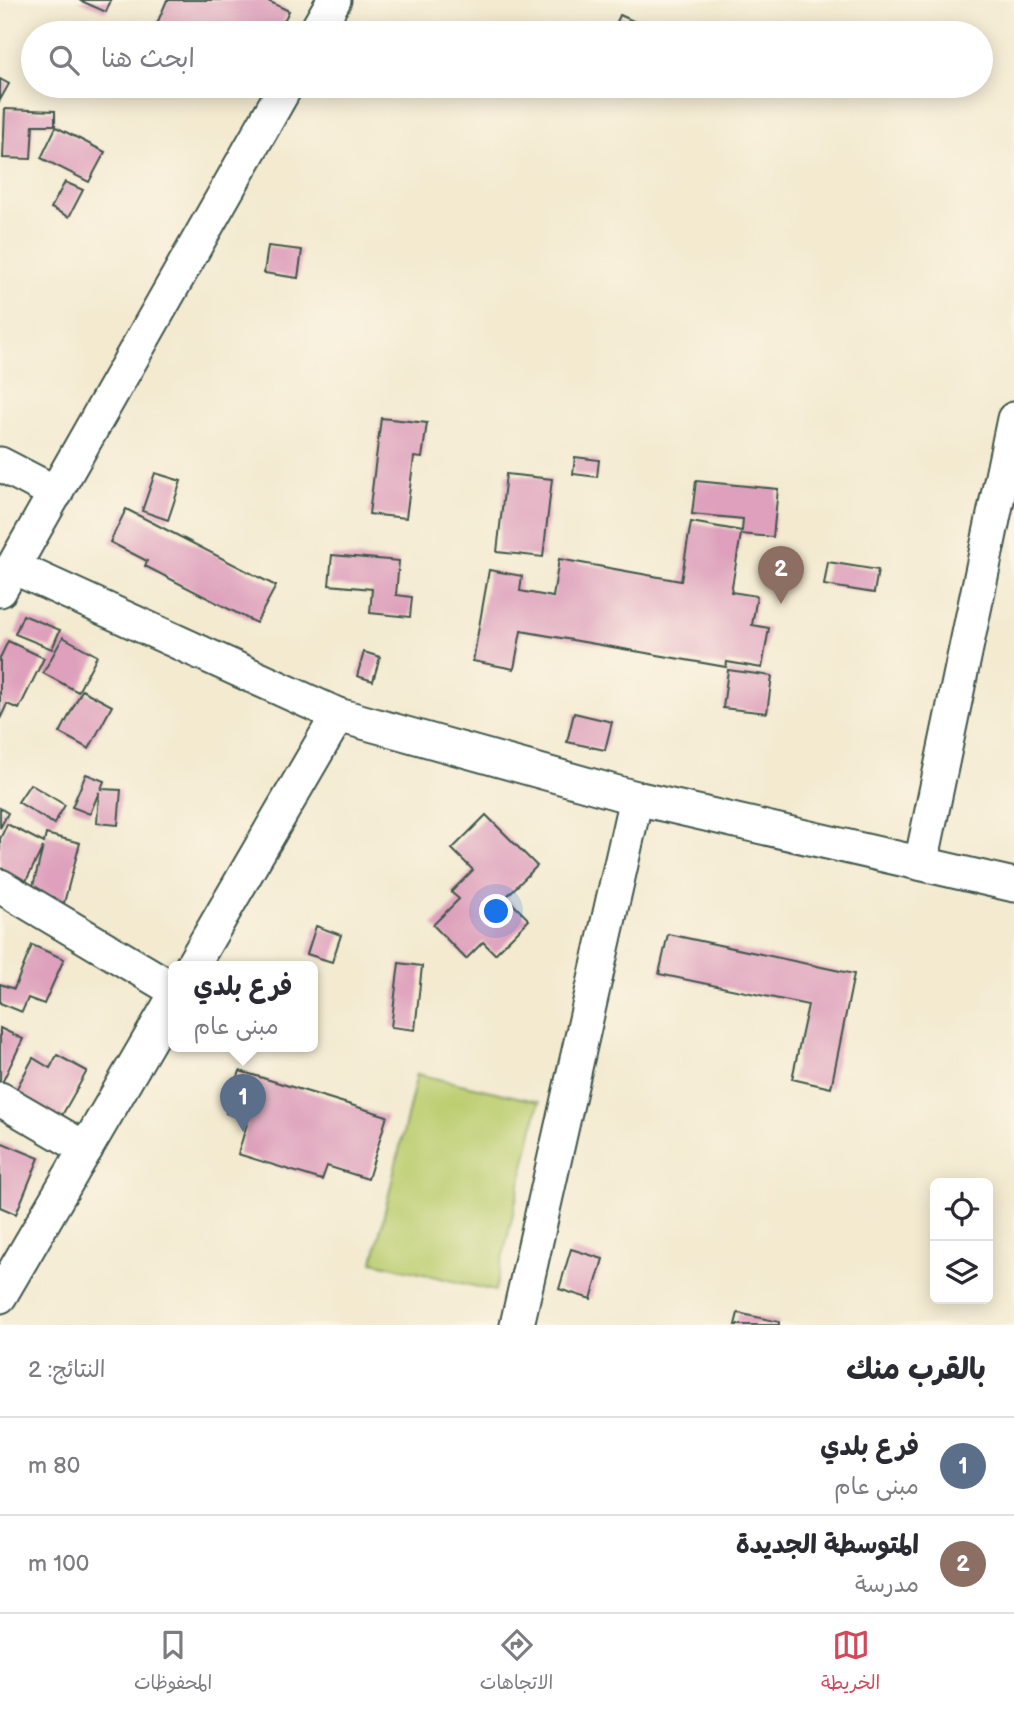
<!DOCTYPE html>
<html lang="ar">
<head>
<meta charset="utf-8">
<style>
  body { margin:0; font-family:"Balsamiq Sans","Playpen Sans Arabic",sans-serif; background:#f7f7f7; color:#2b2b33; direction:rtl }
  .controls { position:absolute; right:21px; bottom:21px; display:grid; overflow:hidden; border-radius:10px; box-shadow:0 4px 18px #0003 }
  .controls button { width:63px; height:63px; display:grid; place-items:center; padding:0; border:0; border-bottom:2px solid #e1e1e2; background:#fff; color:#2b2b33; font:35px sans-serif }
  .you { position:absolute; left:497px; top:912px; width:24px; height:24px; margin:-18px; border:5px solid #fff; border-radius:50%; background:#1a73e8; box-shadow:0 0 0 10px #1a73e833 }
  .badge { display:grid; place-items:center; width:46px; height:46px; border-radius:50%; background:#d1495b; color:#fff; font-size:23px; font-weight:700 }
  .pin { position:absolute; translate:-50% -58px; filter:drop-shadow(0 2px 4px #0008) }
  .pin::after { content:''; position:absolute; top:37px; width:24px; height:21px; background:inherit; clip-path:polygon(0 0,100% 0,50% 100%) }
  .popup { position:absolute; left:168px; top:961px; width:150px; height:91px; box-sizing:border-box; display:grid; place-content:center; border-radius:10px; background:#fff; filter:drop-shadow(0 2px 5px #0005); font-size:23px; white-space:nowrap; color:#7c7c81 }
  .popup b { font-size:26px; color:#2b2b33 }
  .popup::after { content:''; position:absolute; left:50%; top:100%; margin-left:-14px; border:14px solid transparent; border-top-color:#fff }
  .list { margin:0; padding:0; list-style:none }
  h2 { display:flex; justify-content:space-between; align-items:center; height:91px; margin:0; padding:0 28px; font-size:30px }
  h2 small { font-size:23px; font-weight:400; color:#7c7c81 }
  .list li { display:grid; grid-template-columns:46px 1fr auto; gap:21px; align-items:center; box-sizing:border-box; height:98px; padding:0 28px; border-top:2px solid #e1e1e2 }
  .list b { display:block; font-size:26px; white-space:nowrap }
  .list p { margin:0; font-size:23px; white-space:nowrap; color:#7c7c81 }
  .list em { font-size:23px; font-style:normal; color:#7c7c81 }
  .icon { flex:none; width:38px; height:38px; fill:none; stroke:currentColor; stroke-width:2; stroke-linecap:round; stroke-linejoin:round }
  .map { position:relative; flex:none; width:1014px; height:1325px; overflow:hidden; direction:ltr }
  .search { position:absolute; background:#fff; box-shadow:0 4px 18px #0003; left:21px; right:21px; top:21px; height:77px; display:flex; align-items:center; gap:18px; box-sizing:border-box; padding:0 24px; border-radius:38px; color:#7c7c81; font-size:26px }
  .sheet { height:287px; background:#fff }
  nav { display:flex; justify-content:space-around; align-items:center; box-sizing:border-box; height:98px; border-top:2px solid #e1e1e2; background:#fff; font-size:19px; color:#7c7c81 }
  nav a { display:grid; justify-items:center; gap:4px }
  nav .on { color:#d1495b }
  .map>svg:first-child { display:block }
  .green { fill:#bcce71; stroke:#6e8652; stroke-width:2 }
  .building { fill:#dea0bc }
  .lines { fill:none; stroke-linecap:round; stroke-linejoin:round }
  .street-casing { stroke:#3f574b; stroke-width:37 }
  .street { stroke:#fff; stroke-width:33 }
</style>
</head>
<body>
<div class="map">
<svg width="1014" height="1325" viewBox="0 0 1014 1325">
  <rect width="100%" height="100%" fill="#fcf5e5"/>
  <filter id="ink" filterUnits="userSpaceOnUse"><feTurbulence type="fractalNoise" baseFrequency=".0143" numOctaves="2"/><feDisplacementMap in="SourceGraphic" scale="14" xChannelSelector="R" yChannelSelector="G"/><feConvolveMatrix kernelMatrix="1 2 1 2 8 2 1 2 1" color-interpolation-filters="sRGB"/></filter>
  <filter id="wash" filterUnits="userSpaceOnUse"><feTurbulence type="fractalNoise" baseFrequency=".00686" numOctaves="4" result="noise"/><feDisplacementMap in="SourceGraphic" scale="28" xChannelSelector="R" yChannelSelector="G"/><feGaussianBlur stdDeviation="1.57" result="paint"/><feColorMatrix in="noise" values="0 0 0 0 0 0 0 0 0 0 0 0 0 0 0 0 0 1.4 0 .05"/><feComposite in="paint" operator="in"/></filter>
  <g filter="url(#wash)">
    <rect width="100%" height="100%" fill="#f3ead0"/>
    <path class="green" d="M 417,1074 L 539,1102 L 495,1291 L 373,1262 Z"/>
    <g id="blocks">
      <g class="building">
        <path d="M 79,0 L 111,0 L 106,12 Z"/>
        <path d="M 167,0 L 266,0 L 289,11 L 278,33 L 153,33 Z"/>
        <path d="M 620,15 L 660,33 L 612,33 Z"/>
        <path d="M 0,79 L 9,84 L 0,100 Z"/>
        <path d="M 5,109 L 55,111 L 55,125 L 33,125 L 31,159 L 3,158 Z"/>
        <path d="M 56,127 L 105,152 L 89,182 L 41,158 Z"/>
        <path d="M 65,182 L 83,190 L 69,217 L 51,208 Z"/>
        <path d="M 268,246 L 302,250 L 298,278 L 264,273 Z"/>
        <path d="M 381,418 L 427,423 L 422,458 L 414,457 L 406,518 L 369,514 Z"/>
        <path d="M 575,457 L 599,460 L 597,477 L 573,474 Z"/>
        <path d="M 155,473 L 181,481 L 168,520 L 142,511 Z"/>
        <path d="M 506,474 L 552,479 L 543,557 L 497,552 Z"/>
        <path d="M 696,481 L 778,489 L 773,537 L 741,534 L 731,592 L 757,596 L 752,625 L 769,628 L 762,668 L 727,662 L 726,667 L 521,631 L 514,669 L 473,661 L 489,570 L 522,576 L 520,591 L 553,597 L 559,559 L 681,581 L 691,522 L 742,531 L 743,519 L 692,514 Z"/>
        <path d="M 126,509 L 276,586 L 256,623 L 145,566 L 147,561 L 110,542 Z"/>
        <path d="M 332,555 L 399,561 L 396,595 L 412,597 L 410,617 L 370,613 L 372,589 L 329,585 Z"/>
        <path d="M 828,562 L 878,570 L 874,593 L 824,585 Z"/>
        <path d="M 23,615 L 60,630 L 52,649 L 15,634 Z"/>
        <path d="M 63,637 L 97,656 L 78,692 L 43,673 Z"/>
        <path d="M 8,641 L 44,658 L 19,709 L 7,704 L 0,719 L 0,658 Z"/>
        <path d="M 364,652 L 380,657 L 373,681 L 357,676 Z"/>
        <path d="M 728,670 L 772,676 L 767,713 L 723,708 Z"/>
        <path d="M 82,690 L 112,706 L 89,749 L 60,733 Z"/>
        <path d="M 574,713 L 612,722 L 605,750 L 567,742 Z"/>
        <path d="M 86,774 L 104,781 L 101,789 L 121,790 L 118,825 L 97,823 L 99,792 L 90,814 L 72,807 Z"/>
        <path d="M 30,784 L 65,805 L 54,824 L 18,802 Z"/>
        <path d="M 0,808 L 8,813 L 0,828 Z"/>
        <path d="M 486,815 L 537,866 L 506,897 L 529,920 L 495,954 L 483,942 L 466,959 L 433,925 L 459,899 L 451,892 L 473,870 L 452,849 Z"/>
        <path d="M 7,824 L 44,843 L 46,834 L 80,843 L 64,903 L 31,894 L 43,847 L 25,883 L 0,870 L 0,839 Z"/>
        <path d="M 316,926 L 341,935 L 332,962 L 307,954 Z"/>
        <path d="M 668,934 L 854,974 L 831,1088 L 792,1079 L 808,1005 L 659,974 Z"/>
        <path d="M 32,945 L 64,959 L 44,1004 L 28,998 L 22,1012 L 0,1003 L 0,984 L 14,989 Z"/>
        <path d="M 399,963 L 422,966 L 415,1030 L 391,1027 Z"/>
        <path d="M 0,1028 L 23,1039 L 0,1087 Z"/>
        <path d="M 57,1055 L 87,1071 L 56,1126 L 10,1101 L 33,1058 L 50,1068 Z"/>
        <path d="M 240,1071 L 387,1116 L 368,1179 L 327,1166 L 322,1180 L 238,1154 L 248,1120 L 226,1113 Z"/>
        <path d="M 0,1142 L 39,1158 L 16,1214 L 0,1207 Z"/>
        <path d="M 571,1249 L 603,1259 L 591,1299 L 559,1289 Z"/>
        <path d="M 738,1313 L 779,1322 L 779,1325 L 735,1325 Z"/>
      </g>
    </g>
  </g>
  <g filter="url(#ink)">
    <use href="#blocks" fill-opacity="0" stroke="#3f574b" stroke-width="2"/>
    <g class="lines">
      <defs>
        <g id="street">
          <path d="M 315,33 L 334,0"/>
          <path d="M 0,464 L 56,493"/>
          <path d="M 13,567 L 338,715 L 636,798"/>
          <path d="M 0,590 L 286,86"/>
          <path d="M 921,863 L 1014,419"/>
          <path d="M 0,886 L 173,989"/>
          <path d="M 192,966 L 338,715"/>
          <path d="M 0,1099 L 86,1149"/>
          <path d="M 0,1296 L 173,999"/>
          <path d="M 517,1325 L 636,798 L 1014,885"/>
        </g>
      </defs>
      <use href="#street" class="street-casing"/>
      <use href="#street" class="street"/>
    </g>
  </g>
</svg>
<div class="controls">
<button><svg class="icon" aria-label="locate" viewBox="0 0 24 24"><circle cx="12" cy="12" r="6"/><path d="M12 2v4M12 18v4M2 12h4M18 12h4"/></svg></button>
<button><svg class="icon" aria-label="layers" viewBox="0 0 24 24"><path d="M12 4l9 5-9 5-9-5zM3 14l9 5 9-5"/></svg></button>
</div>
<div class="you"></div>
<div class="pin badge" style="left:243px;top:1132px;background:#5c6f8a">1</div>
<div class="popup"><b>فرع بلدي</b>مبنى عام</div>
<div class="pin badge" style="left:781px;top:604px;background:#8d6e63">2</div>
<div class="search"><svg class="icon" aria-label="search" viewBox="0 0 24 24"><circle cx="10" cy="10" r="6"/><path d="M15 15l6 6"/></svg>ابحث هنا</div>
</div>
<section class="sheet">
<h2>بالقرب منك<small>النتائج: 2</small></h2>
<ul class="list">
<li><span class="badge" style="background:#5c6f8a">1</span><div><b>فرع بلدي</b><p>مبنى عام</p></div><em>80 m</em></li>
<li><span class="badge" style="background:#8d6e63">2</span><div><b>المتوسطة الجديدة</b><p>مدرسة</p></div><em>100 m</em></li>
</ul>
</section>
<nav>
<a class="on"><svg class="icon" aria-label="map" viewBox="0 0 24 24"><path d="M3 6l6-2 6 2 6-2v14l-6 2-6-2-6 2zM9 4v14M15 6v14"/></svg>الخريطة</a>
<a><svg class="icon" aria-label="directions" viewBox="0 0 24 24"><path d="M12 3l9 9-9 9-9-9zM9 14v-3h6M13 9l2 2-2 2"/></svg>الاتجاهات</a>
<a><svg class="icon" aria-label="saved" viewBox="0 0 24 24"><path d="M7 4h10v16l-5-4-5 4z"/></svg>المحفوظات</a>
</nav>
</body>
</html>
